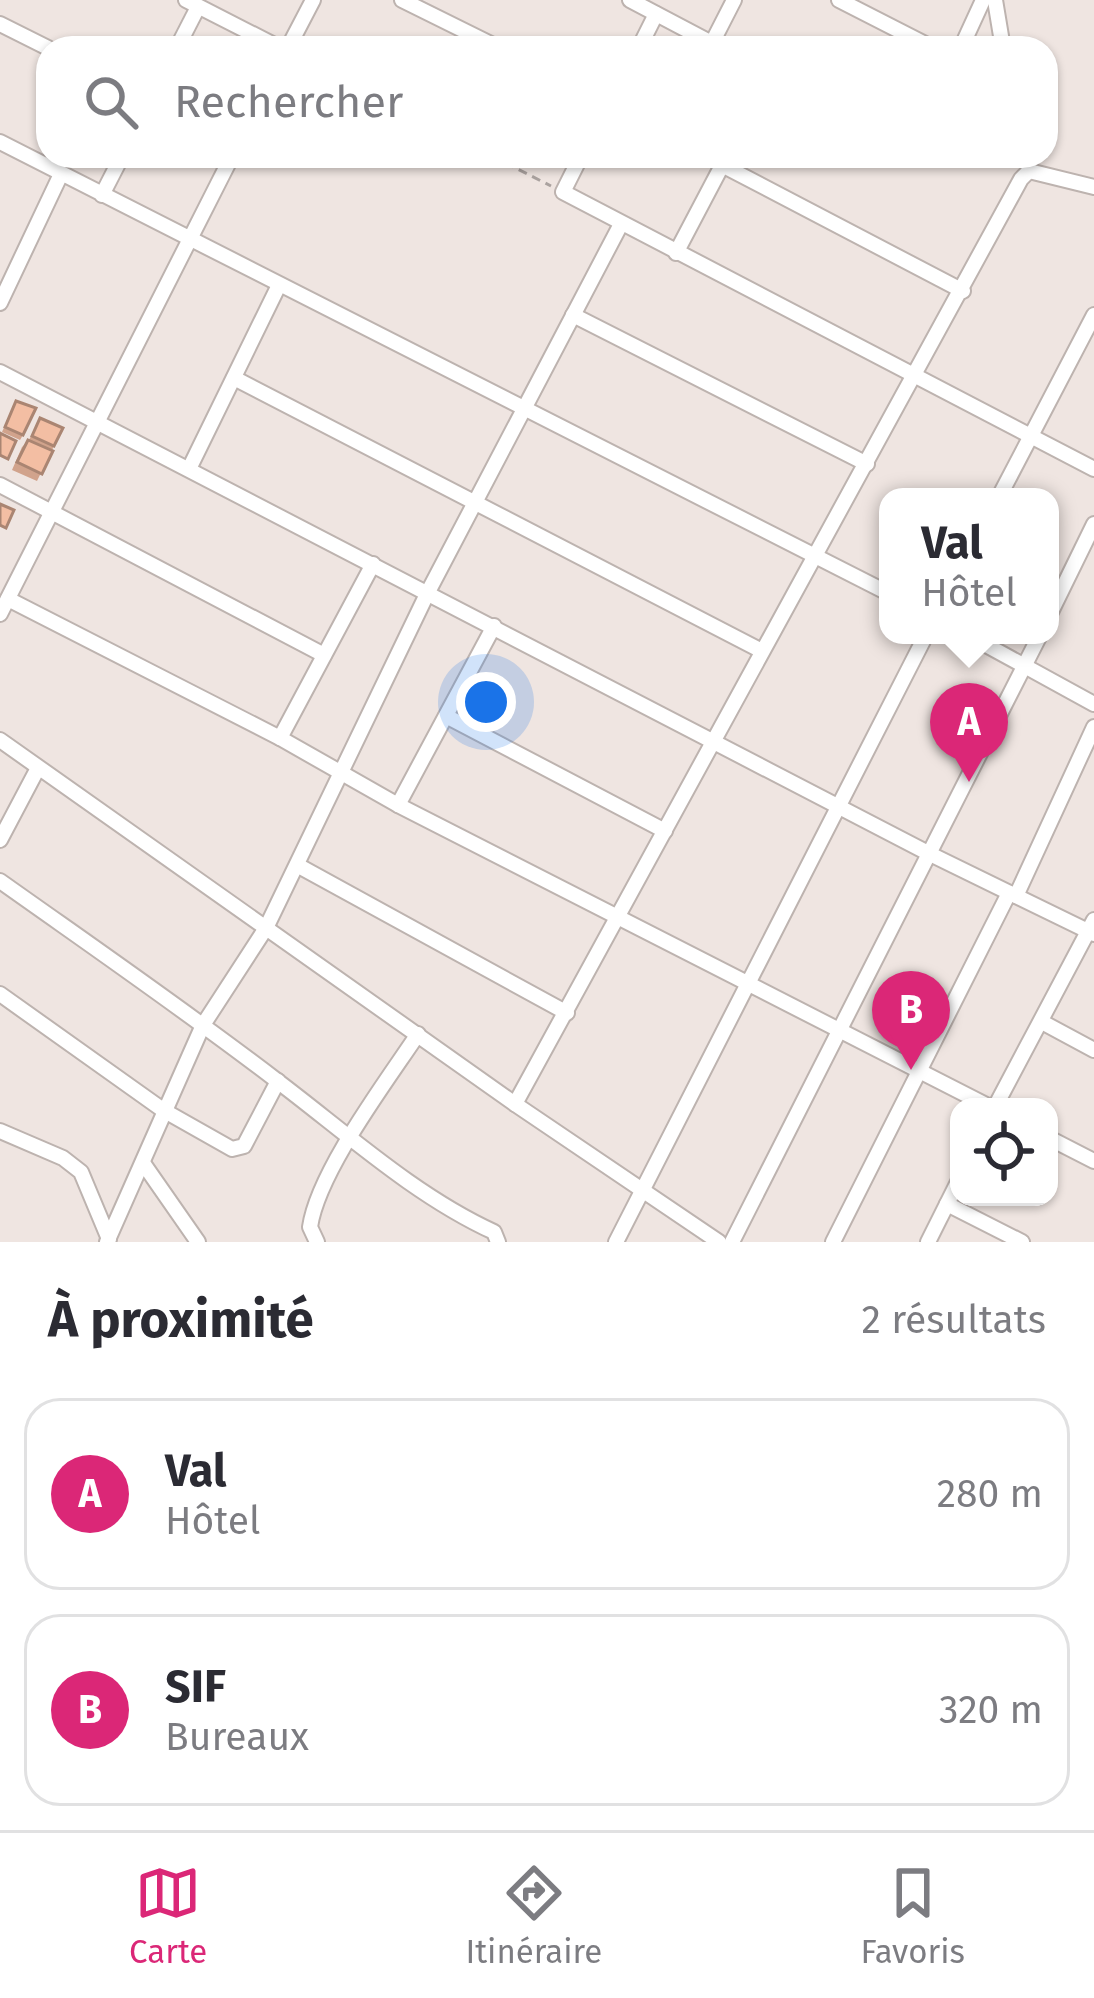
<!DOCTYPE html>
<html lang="fr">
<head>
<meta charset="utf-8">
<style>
  body { margin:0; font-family:"Fira Sans",sans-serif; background:#f7f7f7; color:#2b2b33 }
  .controls { position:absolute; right:36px; bottom:36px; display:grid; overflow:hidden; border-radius:24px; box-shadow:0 3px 9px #0004 }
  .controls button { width:108px; height:108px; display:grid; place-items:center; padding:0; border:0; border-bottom:3px solid #e1e1e2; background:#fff; color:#2b2b33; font:60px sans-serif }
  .you { position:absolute; left:486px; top:702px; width:42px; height:42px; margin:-30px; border:9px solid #fff; border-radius:50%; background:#1a73e8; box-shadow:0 0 0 18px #1a73e833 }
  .badge { display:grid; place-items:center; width:78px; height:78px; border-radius:50%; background:#db2777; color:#fff; font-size:39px; font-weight:700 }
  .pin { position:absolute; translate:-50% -99px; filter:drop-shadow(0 3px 6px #0008) }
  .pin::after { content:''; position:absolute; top:63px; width:42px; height:36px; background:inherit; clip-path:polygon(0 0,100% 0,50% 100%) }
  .popup { position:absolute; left:879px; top:488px; width:180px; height:156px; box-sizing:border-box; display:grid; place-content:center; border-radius:24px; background:#fff; filter:drop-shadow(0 3px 9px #0005); font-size:39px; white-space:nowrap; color:#7c7c81 }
  .popup b { font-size:45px; color:#2b2b33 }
  .popup::after { content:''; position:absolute; left:50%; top:100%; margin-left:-24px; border:24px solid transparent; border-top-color:#fff }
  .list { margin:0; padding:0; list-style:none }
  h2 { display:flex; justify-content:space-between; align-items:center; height:156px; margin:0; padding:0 48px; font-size:51px }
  h2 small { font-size:39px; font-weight:400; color:#7c7c81 }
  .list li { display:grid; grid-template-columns:78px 1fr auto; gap:36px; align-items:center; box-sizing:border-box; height:192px; margin:0 24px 24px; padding:0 24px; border:3px solid #e1e1e2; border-radius:36px }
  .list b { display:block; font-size:45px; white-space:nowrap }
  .list p { margin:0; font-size:39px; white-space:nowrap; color:#7c7c81 }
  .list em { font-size:39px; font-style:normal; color:#7c7c81 }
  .icon { flex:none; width:66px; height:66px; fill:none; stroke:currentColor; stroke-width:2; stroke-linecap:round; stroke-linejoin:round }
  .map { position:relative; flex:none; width:1094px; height:1242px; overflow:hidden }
  .search { position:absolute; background:#fff; box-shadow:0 3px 9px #0004; left:36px; right:36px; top:36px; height:132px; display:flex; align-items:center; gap:30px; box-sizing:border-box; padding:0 42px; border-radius:36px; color:#7c7c81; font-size:45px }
  .sheet { height:588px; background:#fff }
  nav { display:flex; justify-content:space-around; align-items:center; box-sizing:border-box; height:168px; border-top:3px solid #e1e1e2; background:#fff; font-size:33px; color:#7c7c81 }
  nav a { display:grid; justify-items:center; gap:6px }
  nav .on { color:#db2777 }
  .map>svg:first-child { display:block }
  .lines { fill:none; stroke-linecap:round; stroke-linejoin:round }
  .minor-casing { stroke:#bdb3af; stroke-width:18 }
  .path { stroke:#aaa29f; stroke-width:3; stroke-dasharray:9 6; stroke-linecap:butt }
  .minor { stroke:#fff; stroke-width:14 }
  .wall { fill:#d1a38c }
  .building { fill:#f3bea3; stroke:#aa8572; stroke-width:3 }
</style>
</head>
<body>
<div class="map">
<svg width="1094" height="1242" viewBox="0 0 1094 1242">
  <rect width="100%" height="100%" fill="#efe5e1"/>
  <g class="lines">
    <defs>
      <g id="minor">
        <path d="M 186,0 L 280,48"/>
        <path d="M 402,0 L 499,48"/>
        <path d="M 630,0 L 721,48"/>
        <path d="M 839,0 L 933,48"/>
        <path d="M 995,0 L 1003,48"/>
        <path d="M 0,24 L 48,48"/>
        <path d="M 712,43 L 734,0"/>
        <path d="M 177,48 L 198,7"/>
        <path d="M 288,48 L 313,0"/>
        <path d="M 639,48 L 656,14"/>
        <path d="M 961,48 L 983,0"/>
        <path d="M 0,142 L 888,593"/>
        <path d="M 581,156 L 563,192 L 1094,469"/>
        <path d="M 722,165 L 963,291"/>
        <path d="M 1029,171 L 1094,187"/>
        <path d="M 102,195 L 122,156"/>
        <path d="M 676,253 L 727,156"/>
        <path d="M 0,303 L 61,174"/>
        <path d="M 573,315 L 867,464"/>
        <path d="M 0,372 L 928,853 L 1094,934"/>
        <path d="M 234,378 L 762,651"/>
        <path d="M 189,469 L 279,285"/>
        <path d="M 0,485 L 324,655"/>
        <path d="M 999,497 L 1094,315"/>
        <path d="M 8,599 L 280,738 L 398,805 L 990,1107"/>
        <path d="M 0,614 L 232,156"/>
        <path d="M 1050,614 L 1094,524"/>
        <path d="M 968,635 L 1094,704"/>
        <path d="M 446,716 L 665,831"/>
        <path d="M 280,738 L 373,564"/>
        <path d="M 0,740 L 515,1104 L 719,1242"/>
        <path d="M 398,805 L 494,626"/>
        <path d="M 0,840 L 38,768"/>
        <path d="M 297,865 L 567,1013"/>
        <path d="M 0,881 C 93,947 186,1011 276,1080 C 345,1132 415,1196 494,1232 L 498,1242"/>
        <path d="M 1016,896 L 1094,727"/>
        <path d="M 0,994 L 163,1110 L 232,1149 L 244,1146 L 278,1081"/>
        <path d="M 1042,1022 L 1094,1050"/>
        <path d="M 515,1104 L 1021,179 L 1029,171 L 1027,156"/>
        <path d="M 995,1107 L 1094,920"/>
        <path d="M 0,1131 L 63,1158 L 81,1172 L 109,1239"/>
        <path d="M 1049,1138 L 1094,1161"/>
        <path d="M 143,1163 L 198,1242"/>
        <path d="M 947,1204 L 1022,1242"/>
        <path d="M 107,1242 L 203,1025 L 266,928 L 428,592 L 621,224"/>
        <path d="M 317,1242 L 310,1227 C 318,1172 386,1082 418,1034"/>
        <path d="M 616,1242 L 926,635"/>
        <path d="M 732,1242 L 1040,635"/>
        <path d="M 833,1242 L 1009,893"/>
        <path d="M 928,1242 L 959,1180"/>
      </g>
    </defs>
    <use href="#minor" class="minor-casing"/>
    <path class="path" d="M 492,156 L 551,186"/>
    <use href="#minor" class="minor"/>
  </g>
  <g class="wall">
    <path d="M 16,401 L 23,435 L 20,440 L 2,432 Z"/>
    <path d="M 40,418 L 54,446 L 37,481 L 12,470 L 22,447 L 29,440 Z"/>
  </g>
  <g class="building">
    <path d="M 16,401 L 36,408 L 23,435 L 5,427 Z"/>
    <path d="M 40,418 L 63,428 L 54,446 L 32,436 Z"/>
    <path d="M 0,433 L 16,441 L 8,459 L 0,455 Z"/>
    <path d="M 28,440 L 53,451 L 42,474 L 17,462 Z"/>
    <path d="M 0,504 L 14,510 L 6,528 L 0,525 Z"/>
  </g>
</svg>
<div class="controls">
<button><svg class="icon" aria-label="locate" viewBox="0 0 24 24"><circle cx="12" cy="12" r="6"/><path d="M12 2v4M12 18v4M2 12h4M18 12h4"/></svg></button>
</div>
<div class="you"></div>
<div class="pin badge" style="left:969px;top:782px">A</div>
<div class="popup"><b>Val</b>Hôtel</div>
<div class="pin badge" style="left:911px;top:1070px">B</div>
<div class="search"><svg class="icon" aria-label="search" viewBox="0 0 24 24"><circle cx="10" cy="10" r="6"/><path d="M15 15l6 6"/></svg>Rechercher</div>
</div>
<section class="sheet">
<h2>À proximité<small>2 résultats</small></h2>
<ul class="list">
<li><span class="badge">A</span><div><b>Val</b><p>Hôtel</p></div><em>280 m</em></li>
<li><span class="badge">B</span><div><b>SIF</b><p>Bureaux</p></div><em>320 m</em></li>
</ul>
</section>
<nav>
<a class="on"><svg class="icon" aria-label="map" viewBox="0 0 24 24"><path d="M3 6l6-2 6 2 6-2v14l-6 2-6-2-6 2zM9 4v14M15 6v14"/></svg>Carte</a>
<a><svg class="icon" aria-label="directions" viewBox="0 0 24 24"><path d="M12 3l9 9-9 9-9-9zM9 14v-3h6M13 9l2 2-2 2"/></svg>Itinéraire</a>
<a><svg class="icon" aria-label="saved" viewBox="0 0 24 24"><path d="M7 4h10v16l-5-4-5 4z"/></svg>Favoris</a>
</nav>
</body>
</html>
